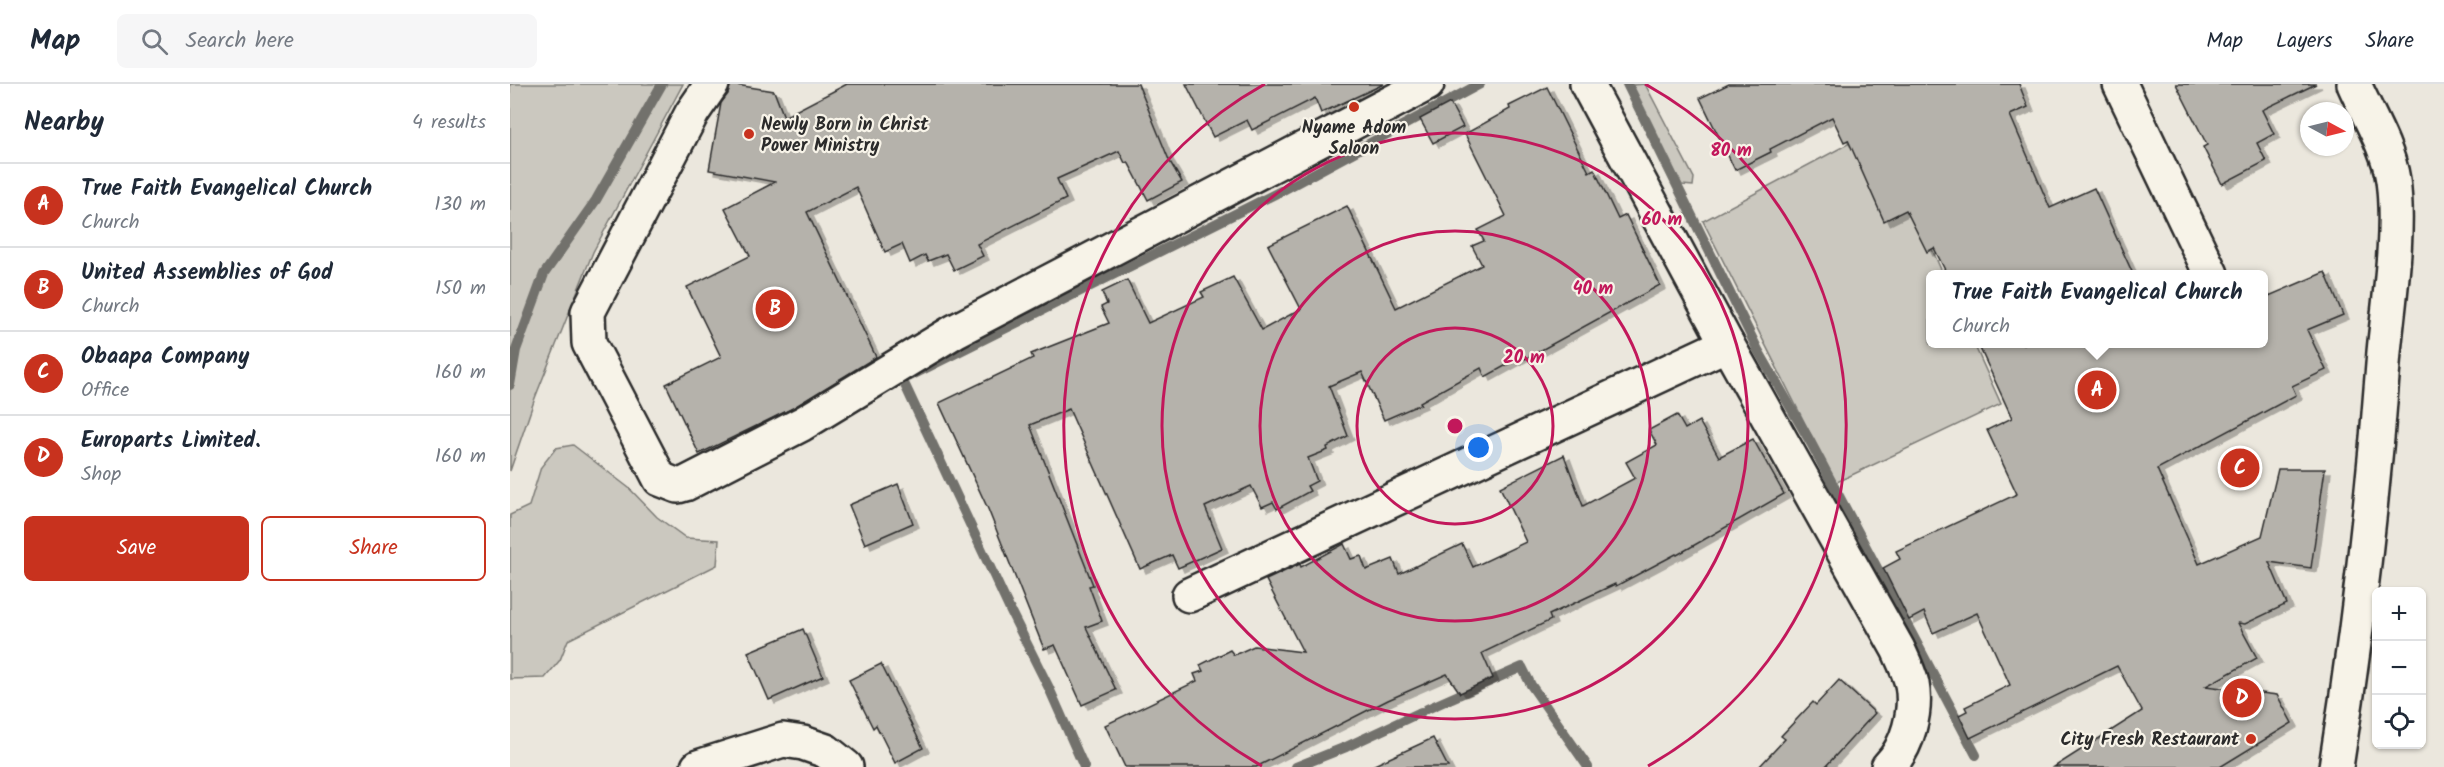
<!DOCTYPE html>
<html lang="en">
<head>
<meta charset="utf-8">
<style>
  body { margin:0; font-family:Kalam,sans-serif; background:#f6f6f7; color:#1f2937 }
  .controls { position:absolute; right:18px; bottom:18px; display:grid; overflow:hidden; border-radius:9px; box-shadow:0 2px 4px #0004 }
  .controls button { width:54px; height:54px; display:grid; place-items:center; padding:0; border:0; border-bottom:2px solid #e0e1e3; background:#fff; color:#1f2937; font:30px sans-serif }
  .compass { position:absolute; left:1790px; top:18px; width:54px; height:54px; border-radius:50%; background:#fff; box-shadow:0 2px 4px #0004; rotate:97deg }
  .you { position:absolute; left:969px; top:364px; width:21px; height:21px; margin:-15px; border:4px solid #fff; border-radius:50%; background:#1a73e8; box-shadow:0 0 0 9px #1a73e833 }
  .badge { display:grid; place-items:center; width:39px; height:39px; border-radius:50%; background:#c8321e; color:#fff; font-size:20px; font-weight:700 }
  .pin { position:absolute; translate:-50% -50%; border:3px solid #fff; box-shadow:0 2px 6px #0006 }
  .popup { position:absolute; left:1416px; top:186px; width:342px; height:78px; box-sizing:border-box; display:grid; place-content:center; border-radius:9px; background:#fff; filter:drop-shadow(0 2px 4px #0005); font-size:20px; white-space:nowrap; color:#747a83 }
  .popup b { font-size:22px; color:#1f2937 }
  .popup::after { content:''; position:absolute; left:50%; top:100%; margin-left:-12px; border:12px solid transparent; border-top-color:#fff }
  .list { margin:0; padding:0; list-style:none }
  h2 { display:flex; justify-content:space-between; align-items:center; height:78px; margin:0; padding:0 24px; font-size:26px }
  h2 small { font-size:20px; font-weight:400; color:#747a83 }
  .list li { display:grid; grid-template-columns:39px 1fr auto; gap:18px; align-items:center; box-sizing:border-box; height:84px; padding:0 24px; border-top:2px solid #e0e1e3 }
  .list b { display:block; font-size:22px; white-space:nowrap }
  .list p { margin:0; font-size:20px; white-space:nowrap; color:#747a83 }
  .list em { font-size:20px; font-style:normal; color:#747a83 }
  .actions { display:flex; gap:12px; padding:18px 24px }
  .actions a { flex:1; padding:14px 0; border:2px solid #c8321e; border-radius:9px; text-align:center; font-size:21px; color:#c8321e }
  .actions .main { background:#c8321e; color:#fff }
  .icon { flex:none; width:33px; height:33px; fill:none; stroke:currentColor; stroke-width:2; stroke-linecap:round; stroke-linejoin:round }
  .map { position:relative; flex:none; width:1934px; height:683px; overflow:hidden }
  header { display:flex; align-items:center; gap:36px; box-sizing:border-box; height:84px; padding:0 30px; background:#fff; border-bottom:2px solid #e0e1e3 }
  header strong { font-size:28px }
  nav { display:flex; gap:33px; margin-inline-start:auto; font-size:21px }
  .search { width:420px; height:54px; background:#f6f6f7; display:flex; align-items:center; gap:15px; box-sizing:border-box; padding:0 21px; border-radius:9px; color:#747a83; font-size:22px }
  main { display:flex }
  aside { flex:1; background:#fff }
  .map>svg:first-child { display:block }
  .green { fill:#cbc8bf; stroke:#7b7a75; stroke-width:1.5 }
  .lines { fill:none; stroke-linecap:round; stroke-linejoin:round }
  .stream { stroke:#72716c; stroke-width:10 }
  .building { fill:#b5b2ab; stroke:#2b2b2b; stroke-width:1.5; filter:url(#shadow) }
  .minor-casing { stroke:#2b2b2b; stroke-width:38 }
  .minor { stroke:#f7f3e8; stroke-width:33 }
  .ring { fill:none; stroke:#c2185b; stroke-width:3 }
  .poi-dot { fill:#c8321e; stroke:#f7f3e8; stroke-width:2 }
  .labels { text-anchor:middle; stroke-width:4.5; stroke-linejoin:round; paint-order:stroke }
  .poi-label { font-size:18px; font-weight:bold; fill:#2b2b2b; stroke:#f7f3e8; text-anchor:start }
  .centre { fill:#c2185b; stroke:#f7f3e8; stroke-width:3 }
  .ring-label { font-size:18px; text-anchor:middle; font-weight:bold; fill:#c2185b; stroke:#f7f3e8; stroke-width:4.5; stroke-linejoin:round; paint-order:stroke }
</style>
</head>
<body>
<header>
<strong>Map</strong>
<div class="search"><svg class="icon" aria-label="search" viewBox="0 0 24 24"><circle cx="10" cy="10" r="6"/><path d="M15 15l6 6"/></svg>Search here</div>
<nav><a>Map</a><a>Layers</a><a>Share</a></nav>
</header>
<main>
<aside>
<h2>Nearby<small>4 results</small></h2>
<ul class="list">
<li><span class="badge">A</span><div><b>True Faith Evangelical Church</b><p>Church</p></div><em>130 m</em></li>
<li><span class="badge">B</span><div><b>United Assemblies of God</b><p>Church</p></div><em>150 m</em></li>
<li><span class="badge">C</span><div><b>Obaapa Company</b><p>Office</p></div><em>160 m</em></li>
<li><span class="badge">D</span><div><b>Europarts Limited.</b><p>Shop</p></div><em>160 m</em></li>
</ul>
<div class="actions"><a class="main">Save</a><a>Share</a></div>
</aside>
<div class="map">
<svg width="1934" height="683" viewBox="0 0 1934 683">
  <defs>
    <filter id="shadow"><feDropShadow dx="6" dy="4" stdDeviation="0" flood-color="#0004"/></filter>
  </defs>
  <rect width="100%" height="100%" fill="#ebe7dd"/>
  <filter id="ink" filterUnits="userSpaceOnUse"><feTurbulence type="fractalNoise" baseFrequency=".0167" numOctaves="2"/><feDisplacementMap in="SourceGraphic" scale="12" xChannelSelector="R" yChannelSelector="G"/><feConvolveMatrix kernelMatrix="1 2 1 2 8 2 1 2 1" color-interpolation-filters="sRGB"/></filter>
  <g filter="url(#ink)">
    <g class="green">
      <path d="M 0,0 L 173,0 L 83,168 L 25,314 L 0,387 Z"/>
      <path d="M 1135,0 L 1184,94 L 1183,102 L 1172,101 L 1123,1 Z"/>
      <path d="M 1368,44 L 1433,190 L 1420,190 L 1420,260 L 1464,260 L 1491,320 L 1325,399 L 1193,137 Z"/>
      <path d="M 63,361 L 119,404 L 147,433 L 176,454 L 209,456 L 207,481 L 58,556 L 50,576 L 35,594 L 0,595 L 0,431 L 19,422 L 31,383 L 46,364 Z"/>
    </g>
    <g class="lines">
      <g class="stream">
        <path d="M 1117,0 L 1248,266 L 1301,359 L 1466,671"/>
        <path d="M 0,301 L 6,266 L 34,190 L 86,116 L 152,0"/>
        <path d="M 917,625 L 1012,583 L 1021,601 L 1078,683"/>
        <path d="M 574,683 L 539,604 L 500,526 L 394,299 L 394,295 L 773,106 L 970,0"/>
        <path d="M 786,683 L 836,663 L 911,628"/>
      </g>
    </g>
    <g class="building">
      <path d="M 220,0 L 264,7 L 274,33 L 337,0 L 628,0 L 659,76 L 672,98 L 638,116 L 618,78 L 615,79 L 609,67 L 547,95 L 556,115 L 467,160 L 473,172 L 444,186 L 436,170 L 418,177 L 415,171 L 400,179 L 392,160 L 375,168 L 346,103 L 297,128 L 366,273 L 283,324 L 189,370 L 156,300 L 211,273 L 177,203 L 240,172 L 215,124 L 265,98 L 199,86 L 211,19 L 218,10 Z"/>
      <path d="M 676,0 L 874,0 L 811,29 L 805,14 L 742,46 L 737,36 L 703,53 Z"/>
      <path d="M 1219,0 L 1509,0 L 1518,23 L 1500,31 L 1540,124 L 1584,104 L 1623,190 L 1437,190 L 1424,164 L 1417,168 L 1396,126 L 1374,137 L 1338,56 L 1334,58 L 1322,33 L 1260,65 L 1261,68 L 1225,86 L 1190,14 Z"/>
      <path d="M 1666,0 L 1806,0 L 1752,26 L 1764,50 L 1747,59 L 1756,77 L 1712,100 L 1693,63 L 1697,61 Z"/>
      <path d="M 1037,3 L 1079,88 L 1084,85 L 1108,135 L 1116,131 L 1150,201 L 1015,275 L 1013,272 L 975,293 L 971,284 L 910,318 L 911,320 L 874,336 L 852,288 L 819,302 L 838,352 L 817,363 L 818,366 L 798,374 L 807,397 L 797,402 L 800,407 L 767,425 L 763,418 L 752,423 L 741,402 L 695,423 L 712,464 L 668,484 L 662,471 L 630,485 L 559,325 L 520,341 L 583,501 L 579,502 L 592,537 L 576,543 L 606,606 L 572,621 L 545,561 L 534,565 L 478,425 L 429,319 L 523,274 L 521,270 L 599,239 L 591,223 L 597,220 L 592,208 L 617,196 L 638,239 L 694,213 L 691,208 L 723,193 L 752,246 L 791,225 L 758,161 L 837,122 L 886,224 L 972,181 L 962,162 L 974,157 L 968,146 L 996,132 L 955,50 L 1000,25 L 999,22 Z"/>
      <path d="M 940,19 L 953,43 L 923,59 L 910,35 Z"/>
      <path d="M 1815,188 L 1833,231 L 1797,246 L 1816,286 L 1782,302 L 1786,311 L 1647,385 L 1689,480 L 1752,452 L 1768,385 L 1815,385 L 1801,484 L 1759,478 L 1777,520 L 1735,540 L 1728,539 L 1747,574 L 1696,602 L 1767,611 L 1782,639 L 1710,683 L 1544,683 L 1632,627 L 1607,582 L 1460,654 L 1449,631 L 1457,627 L 1455,623 L 1500,601 L 1467,529 L 1423,549 L 1414,528 L 1399,536 L 1373,484 L 1390,475 L 1386,467 L 1507,410 L 1477,346 L 1502,334 L 1468,260 L 1754,260 L 1754,214 Z"/>
      <path d="M 1167,331 L 1175,345 L 1189,337 L 1209,373 L 1243,355 L 1274,410 L 1167,471 L 1166,470 L 1106,502 L 1105,500 L 1039,531 L 1041,536 L 972,569 L 983,594 L 950,609 L 937,590 L 878,616 L 746,683 L 615,683 L 595,641 L 687,597 L 684,590 L 693,587 L 690,581 L 720,566 L 724,571 L 744,562 L 793,568 L 756,496 L 790,480 L 791,483 L 834,460 L 841,475 L 851,472 L 856,486 L 883,475 L 889,490 L 952,460 L 963,483 L 1016,458 L 990,403 L 1054,371 L 1073,422 L 1125,394 L 1116,378 L 1147,361 L 1139,346 Z"/>
      <path d="M 388,400 L 403,439 L 355,460 L 339,421 Z"/>
      <path d="M 293,545 L 313,592 L 259,616 L 238,568 Z"/>
      <path d="M 371,580 L 413,664 L 385,679 L 366,641 L 363,644 L 339,596 Z"/>
      <path d="M 1329,596 L 1365,629 L 1315,683 L 1249,683 L 1275,655 L 1271,652 L 1303,618 L 1306,621 Z"/>
      <path d="M 923,654 L 938,683 L 860,683 Z"/>
    </g>
    <g class="lines">
      <defs>
        <g id="minor">
          <path d="M 202,0 L 182,29 L 78,228 L 79,259 L 150,395 L 168,402 L 175,400 L 292,340 L 445,247 L 917,0"/>
          <path d="M 1077,0 L 1217,260 L 1388,565 C 1393,576 1399,588 1402,600 C 1407,627 1398,663 1378,683"/>
          <path d="M 1610,0 L 1701,190"/>
          <path d="M 679,511 L 1217,260"/>
          <path d="M 188,683 L 273,656 L 293,659 L 316,667 L 336,683"/>
          <path d="M 1826,683 C 1848,545 1864,407 1874,268 C 1879,215 1890,149 1883,96 C 1878,63 1857,30 1844,0"/>
        </g>
      </defs>
      <use href="#minor" class="minor-casing"/>
      <use href="#minor" class="minor"/>
    </g>
  </g>
  <g class="ring">
    <circle cx="945" cy="342" r="98"/>
    <circle cx="945" cy="342" r="195"/>
    <circle cx="945" cy="342" r="293"/>
    <path d="M752 682A391 391 0 0 1 755 0M1135 0A391 391 0 0 1 1138 682"/>
  </g>
  <g class="poi-dot">
    <circle cx="844" cy="23" r="6"/>
    <circle cx="239" cy="50" r="6"/>
    <circle cx="1741" cy="655" r="6"/>
  </g>
  <g class="labels">
    <g class="poi-label">
      <text x="251" y="46">Newly Born in Christ<tspan x="251" dy="21">Power Ministry</tspan></text>
      <text x="844" y="49" text-anchor="middle">Nyame Adom<tspan x="844" dy="21">Saloon</tspan></text>
      <text x="1729" y="661" text-anchor="end">City Fresh Restaurant</text>
    </g>
  </g>
  <circle cx="945" cy="342" r="9" class="centre"/>
  <g class="ring-label">
    <text x="1221" y="72">80 m</text>
    <text x="1152" y="141">60 m</text>
    <text x="1083" y="210">40 m</text>
    <text x="1014" y="279">20 m</text>
  </g>
</svg>
<div class="controls">
<button>+</button>
<button>−</button>
<button><svg class="icon" aria-label="locate" viewBox="0 0 24 24"><circle cx="12" cy="12" r="6"/><path d="M12 2v4M12 18v4M2 12h4M18 12h4"/></svg></button>
</div>
<svg class="compass" viewBox="-18 -18 36 36"><path d="M0-13l5 13h-10z" fill="#e53935"/><path d="M0 13l5-13h-10z" fill="#747a83"/></svg>
<div class="you"></div>
<div class="pin badge" style="left:1587px;top:306px">A</div>
<div class="popup"><b>True Faith Evangelical Church</b>Church</div>
<div class="pin badge" style="left:265px;top:225px">B</div>
<div class="pin badge" style="left:1730px;top:384px">C</div>
<div class="pin badge" style="left:1732px;top:614px">D</div>
</div>
</main>
</body>
</html>
